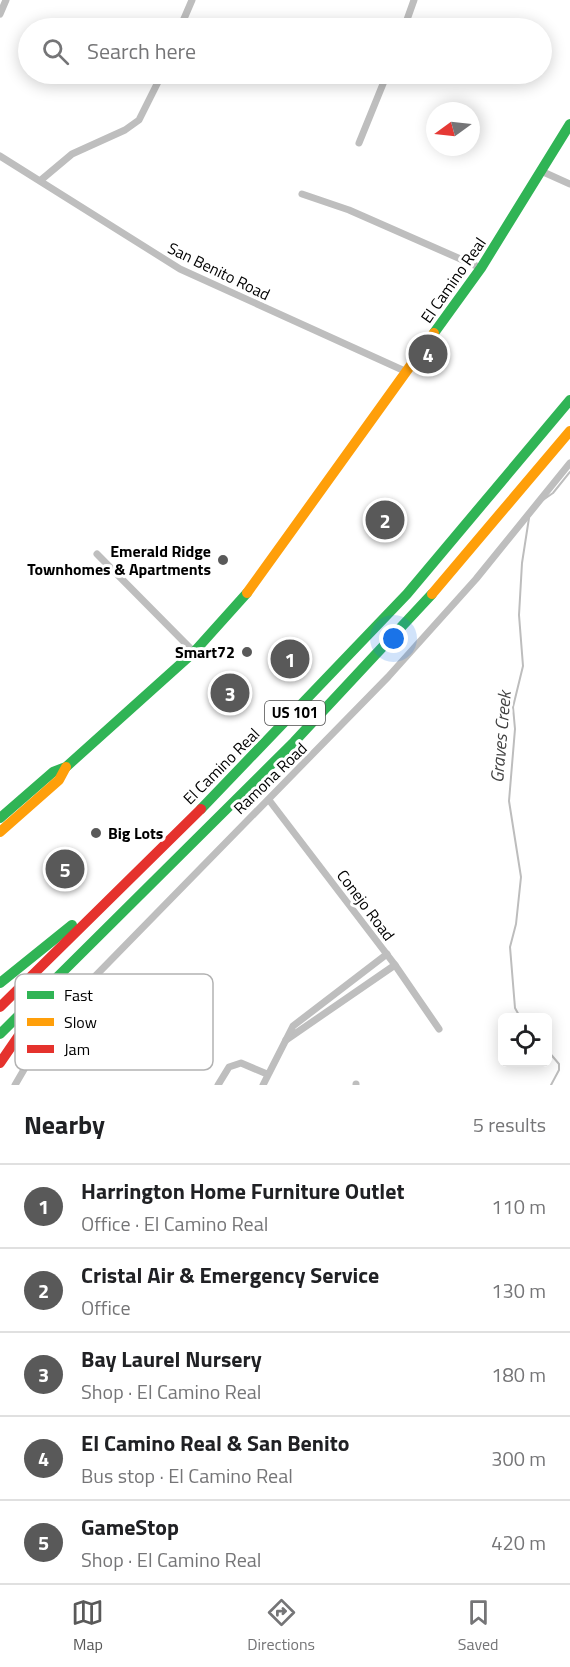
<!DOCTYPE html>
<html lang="en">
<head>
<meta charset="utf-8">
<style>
  body { margin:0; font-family:"Titillium Web",sans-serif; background:#f6f6f6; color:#202124 }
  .controls { position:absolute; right:18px; bottom:18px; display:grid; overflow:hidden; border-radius:9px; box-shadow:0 3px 15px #0003 }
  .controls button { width:54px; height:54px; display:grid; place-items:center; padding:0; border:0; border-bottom:2px solid #e0e0e0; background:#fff; color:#202124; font:30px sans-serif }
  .compass { position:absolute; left:426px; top:102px; width:54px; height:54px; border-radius:50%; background:#fff; box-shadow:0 3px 15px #0003; rotate:255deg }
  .you { position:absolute; left:394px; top:639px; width:21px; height:21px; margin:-15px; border:4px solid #fff; border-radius:50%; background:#1a73e8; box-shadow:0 0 0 9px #1a73e833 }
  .badge { display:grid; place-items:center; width:39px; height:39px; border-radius:50%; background:#595959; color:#fff; font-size:20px; font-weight:700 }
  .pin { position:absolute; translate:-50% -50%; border:3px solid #fff; box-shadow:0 2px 6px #0006 }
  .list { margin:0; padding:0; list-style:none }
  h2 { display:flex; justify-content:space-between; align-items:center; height:78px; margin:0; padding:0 24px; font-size:26px }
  h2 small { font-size:20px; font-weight:400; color:#757577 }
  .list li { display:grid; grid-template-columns:39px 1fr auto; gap:18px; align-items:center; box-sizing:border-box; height:84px; padding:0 24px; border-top:2px solid #e0e0e0 }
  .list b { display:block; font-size:22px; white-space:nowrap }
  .list p { margin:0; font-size:20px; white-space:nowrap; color:#757577 }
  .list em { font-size:20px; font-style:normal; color:#757577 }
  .icon { flex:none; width:33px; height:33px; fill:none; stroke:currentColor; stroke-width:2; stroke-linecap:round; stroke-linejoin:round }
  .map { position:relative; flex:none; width:570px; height:1085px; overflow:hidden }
  .search { position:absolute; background:#fff; box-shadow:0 3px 15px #0003; left:18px; right:18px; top:18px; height:66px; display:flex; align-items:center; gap:15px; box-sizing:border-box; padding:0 21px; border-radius:33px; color:#757577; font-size:22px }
  .sheet { height:498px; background:#fff }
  nav { display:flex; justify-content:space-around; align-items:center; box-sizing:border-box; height:84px; border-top:2px solid #e0e0e0; background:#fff; font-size:16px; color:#757577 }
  nav a { display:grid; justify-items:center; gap:3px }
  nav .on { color:#595959 }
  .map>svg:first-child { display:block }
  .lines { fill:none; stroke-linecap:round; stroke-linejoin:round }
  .stream { stroke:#bdbdbd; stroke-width:2 }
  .street { stroke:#bebebe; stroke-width:7 }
  .fast { stroke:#30b455; stroke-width:10 }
  .slow { stroke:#ff9f0a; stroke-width:10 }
  .jam { stroke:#e5322d; stroke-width:10 }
  .poi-dot { fill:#595959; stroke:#fff; stroke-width:2 }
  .labels { text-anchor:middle; stroke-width:6; stroke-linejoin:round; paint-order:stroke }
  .shield { fill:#fff; stroke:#4c4c4c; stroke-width:1.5 }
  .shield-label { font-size:15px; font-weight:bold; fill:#000 }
  .street-label { font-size:16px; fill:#000; stroke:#fff }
  .poi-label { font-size:16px; font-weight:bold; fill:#000; stroke:#fff; text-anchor:end }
  .water-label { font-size:18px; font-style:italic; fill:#424242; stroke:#fff }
  .key { fill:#fff; stroke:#b2b2b2; stroke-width:1.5 }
  .key-label { font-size:16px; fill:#000 }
</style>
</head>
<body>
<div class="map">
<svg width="570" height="1085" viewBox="0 0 570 1085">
  <rect width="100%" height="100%" fill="#fff"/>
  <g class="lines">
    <g class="stream">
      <path d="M 543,500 L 553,493 L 570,472"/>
      <path d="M 520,1017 L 515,1008 L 510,947 L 516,924 L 521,877 L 509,801 L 515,729 L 513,707 L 523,666 L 519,615 L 522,563 L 529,518"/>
      <path d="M 548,1051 L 559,1064 L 559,1070 L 551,1085"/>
    </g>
    <g class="street">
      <path d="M 0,14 L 6,0"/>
      <path d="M 180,28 L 192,0"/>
      <path d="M 404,28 L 414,0"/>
      <path d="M 359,143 L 387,74"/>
      <path d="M 0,156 L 180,269 L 407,372"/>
      <path d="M 541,171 L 570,184"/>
      <path d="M 41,180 L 72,154 L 125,130 L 139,120 L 162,74"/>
      <path d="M 302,194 L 349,210 L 481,268"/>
      <path d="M 97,554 L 194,652"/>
      <path d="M 269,800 L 395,965 L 439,1029"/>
      <path d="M 286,1040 L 395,965"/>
      <path d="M 15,1085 L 47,1030 L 65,1007 L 388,677 L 476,579 L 570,463"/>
      <path d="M 218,1085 L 229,1067 L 241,1063 L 267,1074"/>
      <path d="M 263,1085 L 293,1026 L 387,954"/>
      <path d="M 356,1085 L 356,1084"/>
    </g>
    <g class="fast">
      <path d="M 434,333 L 481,268 L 570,124"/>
      <path d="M 201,809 L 407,594 L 570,400"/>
      <path d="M 0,818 L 53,772 L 66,767 L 194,652 L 247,593"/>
      <path d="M 0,983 L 72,925"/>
      <path d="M 0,1034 L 294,742 L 432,594"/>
    </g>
    <g class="slow">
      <path d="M 247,593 L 434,333"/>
      <path d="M 432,594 L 570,431"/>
      <path d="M 0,832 L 59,780 L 66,767"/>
    </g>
    <g class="jam">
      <path d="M 0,1007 L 201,809"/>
      <path d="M 0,1063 L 24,1028 L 64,983"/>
    </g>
  </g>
  <g class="poi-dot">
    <circle cx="223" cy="560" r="6"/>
    <circle cx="247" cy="652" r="6"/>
    <circle cx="96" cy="833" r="6"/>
  </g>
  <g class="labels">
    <rect class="shield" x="265" y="701" width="60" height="24" rx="4.5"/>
    <g class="shield-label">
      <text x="295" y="718">US 101</text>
    </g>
    <g class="street-label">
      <text transform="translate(219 271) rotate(26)" y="6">San Benito Road</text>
      <text transform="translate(453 280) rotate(-55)" y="6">El Camino Real</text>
      <text transform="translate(221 766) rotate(-45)" y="6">El Camino Real</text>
      <text transform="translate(270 778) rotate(-44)" y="6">Ramona Road</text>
      <text transform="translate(366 905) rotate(53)" y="6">Conejo Road</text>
    </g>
    <g class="poi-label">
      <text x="211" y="557">Emerald Ridge<tspan x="211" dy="18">Townhomes &amp; Apartments</tspan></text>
      <text x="235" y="658">Smart72</text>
      <text x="108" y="839" text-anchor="start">Big Lots</text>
    </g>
    <g class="water-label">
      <text transform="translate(501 737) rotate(-85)" y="6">Graves Creek</text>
    </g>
  </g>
  <rect x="15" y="974" width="198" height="96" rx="9" class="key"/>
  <rect x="27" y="991" width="27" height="8" fill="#30b455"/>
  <rect x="27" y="1018" width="27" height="8" fill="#ff9f0a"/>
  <rect x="27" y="1045" width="27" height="8" fill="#e5322d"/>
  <g class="key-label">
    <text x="64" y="1001">Fast</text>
    <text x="64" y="1028">Slow</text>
    <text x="64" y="1055">Jam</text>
  </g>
</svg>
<div class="controls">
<button><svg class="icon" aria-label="locate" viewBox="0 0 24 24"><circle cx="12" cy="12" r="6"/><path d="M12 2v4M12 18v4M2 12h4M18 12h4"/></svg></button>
</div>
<svg class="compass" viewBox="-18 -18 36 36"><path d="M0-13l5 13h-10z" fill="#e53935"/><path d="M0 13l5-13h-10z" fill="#757577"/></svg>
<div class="you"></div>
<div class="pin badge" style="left:290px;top:659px">1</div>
<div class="pin badge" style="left:385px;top:520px">2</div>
<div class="pin badge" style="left:230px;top:693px">3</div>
<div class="pin badge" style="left:428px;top:354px">4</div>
<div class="pin badge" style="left:65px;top:869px">5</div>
<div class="search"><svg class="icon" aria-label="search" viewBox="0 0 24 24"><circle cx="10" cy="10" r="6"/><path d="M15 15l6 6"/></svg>Search here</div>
</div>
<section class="sheet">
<h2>Nearby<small>5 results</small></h2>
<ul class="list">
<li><span class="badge">1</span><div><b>Harrington Home Furniture Outlet</b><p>Office · El Camino Real</p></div><em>110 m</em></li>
<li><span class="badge">2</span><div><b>Cristal Air &amp; Emergency Service</b><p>Office</p></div><em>130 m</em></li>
<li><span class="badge">3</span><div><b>Bay Laurel Nursery</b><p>Shop · El Camino Real</p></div><em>180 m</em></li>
<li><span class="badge">4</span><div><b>El Camino Real &amp; San Benito</b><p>Bus stop · El Camino Real</p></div><em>300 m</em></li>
<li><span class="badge">5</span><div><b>GameStop</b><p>Shop · El Camino Real</p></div><em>420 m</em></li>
</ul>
</section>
<nav>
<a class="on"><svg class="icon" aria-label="map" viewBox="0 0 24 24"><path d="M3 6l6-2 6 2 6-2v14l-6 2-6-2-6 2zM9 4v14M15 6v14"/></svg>Map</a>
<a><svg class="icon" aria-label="directions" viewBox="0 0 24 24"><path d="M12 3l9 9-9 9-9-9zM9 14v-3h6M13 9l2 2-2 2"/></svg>Directions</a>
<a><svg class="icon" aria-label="saved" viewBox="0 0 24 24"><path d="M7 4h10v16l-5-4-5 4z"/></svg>Saved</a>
</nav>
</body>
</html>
